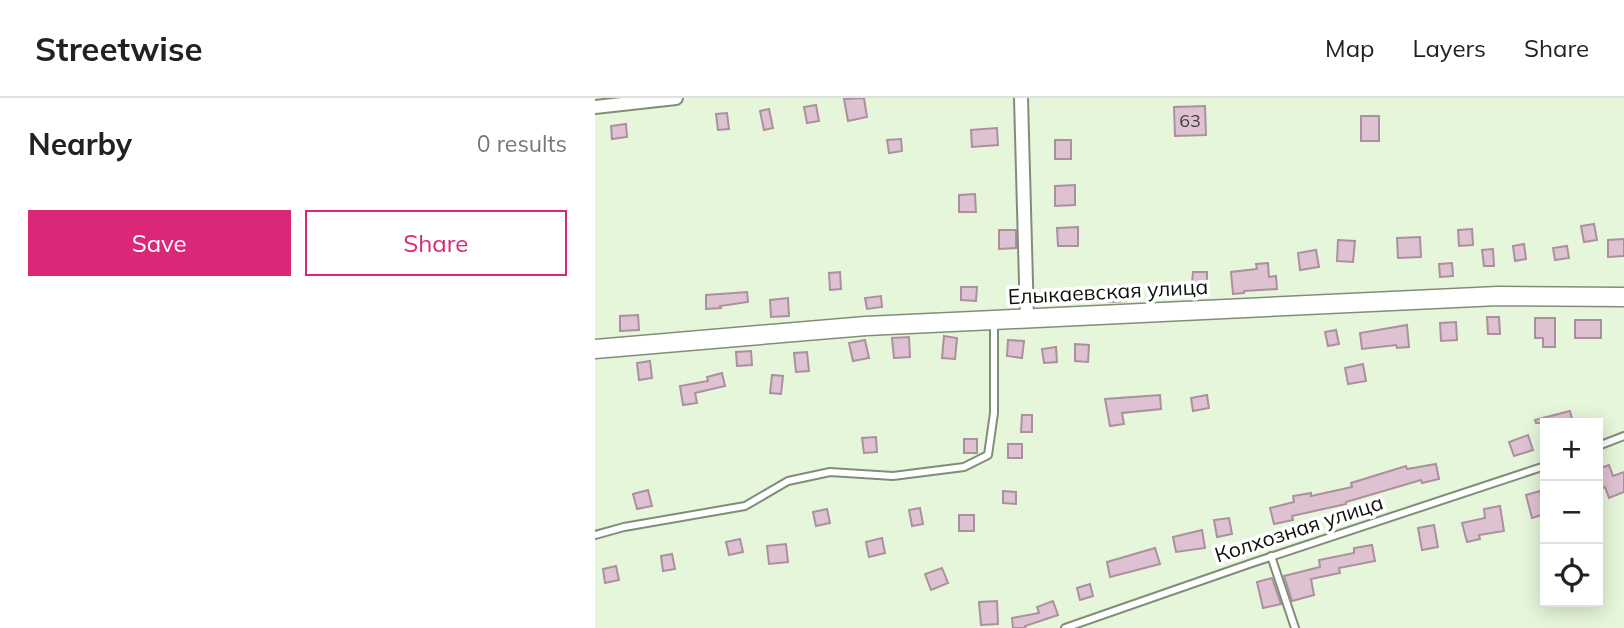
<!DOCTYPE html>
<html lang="en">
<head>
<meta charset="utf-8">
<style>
  body { margin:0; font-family:Mulish,sans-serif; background:#f2f2f2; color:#222 }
  .controls { position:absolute; right:21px; bottom:21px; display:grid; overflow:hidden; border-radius:0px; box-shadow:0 4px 18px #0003 }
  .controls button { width:63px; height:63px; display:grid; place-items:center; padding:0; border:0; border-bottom:2px solid #e0e0e0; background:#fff; color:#222; font:35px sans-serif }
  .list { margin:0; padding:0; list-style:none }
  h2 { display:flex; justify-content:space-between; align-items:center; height:91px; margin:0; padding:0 28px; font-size:30px }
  h2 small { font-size:23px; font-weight:400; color:#767676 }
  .actions { display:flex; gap:14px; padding:21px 28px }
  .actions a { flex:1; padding:16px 0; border:2px solid #db2777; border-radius:0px; text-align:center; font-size:24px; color:#db2777 }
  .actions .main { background:#db2777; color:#fff }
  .icon { flex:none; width:38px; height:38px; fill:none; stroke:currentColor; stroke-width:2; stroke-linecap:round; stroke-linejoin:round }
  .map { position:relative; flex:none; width:1029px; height:530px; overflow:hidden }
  header { display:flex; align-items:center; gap:42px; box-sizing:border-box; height:98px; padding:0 35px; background:#fff; border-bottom:2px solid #e0e0e0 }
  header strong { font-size:33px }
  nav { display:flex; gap:38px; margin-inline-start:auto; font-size:24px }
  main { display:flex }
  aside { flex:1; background:#fff }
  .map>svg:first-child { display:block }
  .building { fill:#dfc2d1; stroke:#ac909f; stroke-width:2 }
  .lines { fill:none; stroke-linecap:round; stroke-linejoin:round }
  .lane-casing { stroke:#818e77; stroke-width:10 }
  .street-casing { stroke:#818e77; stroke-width:16 }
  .secondary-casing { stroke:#818e77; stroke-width:21 }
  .lane { stroke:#fff; stroke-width:6 }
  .street { stroke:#fff; stroke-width:12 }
  .secondary { stroke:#fff; stroke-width:18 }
  .labels { text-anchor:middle; stroke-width:7; stroke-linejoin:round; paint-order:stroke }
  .number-label { font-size:18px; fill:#423e3c }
  .street-label { font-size:21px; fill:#0d120a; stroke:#fff }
</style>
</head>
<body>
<header>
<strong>Streetwise</strong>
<nav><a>Map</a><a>Layers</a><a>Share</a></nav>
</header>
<main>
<aside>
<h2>Nearby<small>0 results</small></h2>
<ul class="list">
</ul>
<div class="actions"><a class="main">Save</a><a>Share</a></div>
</aside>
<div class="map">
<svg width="1029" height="530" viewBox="0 0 1029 530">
  <rect width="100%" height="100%" fill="#e6f6db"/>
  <g class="building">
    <path d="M 269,0 L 272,19 L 253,23 L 249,1 Z"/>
    <path d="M 221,7 L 224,23 L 212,25 L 209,9 Z"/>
    <path d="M 610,8 L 611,37 L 580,38 L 579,9 Z"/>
    <path d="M 174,11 L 178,30 L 169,32 L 165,13 Z"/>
    <path d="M 132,15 L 134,31 L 123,32 L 121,16 Z"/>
    <rect x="766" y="18" width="18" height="25"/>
    <path d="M 31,26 L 32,39 L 17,41 L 16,28 Z"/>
    <path d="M 402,30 L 403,47 L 377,49 L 376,32 Z"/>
    <path d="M 306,41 L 307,53 L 294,55 L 292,42 Z"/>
    <rect x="460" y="42" width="16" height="19"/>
    <path d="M 480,87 L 480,107 L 460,108 L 460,88 Z"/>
    <path d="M 380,96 L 381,114 L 364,114 L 364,97 Z"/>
    <path d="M 999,126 L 1002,142 L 989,144 L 986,128 Z"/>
    <path d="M 483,129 L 483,148 L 463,148 L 462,130 Z"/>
    <path d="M 877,131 L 878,147 L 864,148 L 863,132 Z"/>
    <path d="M 404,132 L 421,132 L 421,150 L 404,151 Z"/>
    <path d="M 825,139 L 826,159 L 803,160 L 802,140 Z"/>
    <path d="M 1029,141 L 1029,158 L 1013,159 L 1013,142 Z"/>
    <path d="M 743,142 L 760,143 L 758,164 L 742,163 Z"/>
    <path d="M 929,146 L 931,161 L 920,163 L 918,148 Z"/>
    <path d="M 972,148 L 974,160 L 960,162 L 958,150 Z"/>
    <path d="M 898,151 L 899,168 L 889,168 L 887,152 Z"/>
    <path d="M 721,152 L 724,169 L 705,172 L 703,155 Z"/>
    <path d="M 673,165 L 674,179 L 681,178 L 682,191 L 649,193 L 649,195 L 638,196 L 636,174 L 662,171 L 661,166 Z"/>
    <path d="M 857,165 L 858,178 L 845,179 L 844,166 Z"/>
    <path d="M 245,174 L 246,191 L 235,192 L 234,175 Z"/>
    <path d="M 598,174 L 612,174 L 612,185 L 597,185 Z"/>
    <path d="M 530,187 L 531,203 L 514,204 L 513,189 Z"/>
    <path d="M 366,189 L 382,189 L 381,203 L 366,202 Z"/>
    <path d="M 152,194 L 153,204 L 125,208 L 126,210 L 111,211 L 111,197 Z"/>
    <path d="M 286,198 L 287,209 L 272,211 L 270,200 Z"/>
    <path d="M 193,200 L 194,218 L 176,219 L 175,202 Z"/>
    <path d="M 43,217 L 44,232 L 25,233 L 25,218 Z"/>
    <path d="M 892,219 L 904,219 L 905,236 L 893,236 Z"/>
    <path d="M 940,220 L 960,220 L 960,249 L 948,249 L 948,240 L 940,240 Z"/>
    <rect x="980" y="222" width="26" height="18"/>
    <path d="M 861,224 L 862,242 L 846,243 L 845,225 Z"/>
    <path d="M 812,227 L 814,249 L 802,250 L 801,247 L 767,251 L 765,235 Z"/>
    <path d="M 741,232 L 744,246 L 733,248 L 730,234 Z"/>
    <path d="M 349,238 L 362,240 L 360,261 L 347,260 Z"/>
    <path d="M 314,239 L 315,259 L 299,260 L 297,240 Z"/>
    <path d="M 270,242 L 274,260 L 258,263 L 254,245 Z"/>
    <path d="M 413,242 L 429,243 L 427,260 L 412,258 Z"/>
    <path d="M 480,246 L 494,247 L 493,264 L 480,263 Z"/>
    <path d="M 461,249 L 462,264 L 449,265 L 447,251 Z"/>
    <path d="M 156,253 L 157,267 L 142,268 L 141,254 Z"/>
    <path d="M 212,254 L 214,273 L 201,274 L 199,255 Z"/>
    <path d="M 55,263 L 57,280 L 44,282 L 42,265 Z"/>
    <path d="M 768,266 L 771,283 L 753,286 L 750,270 Z"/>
    <path d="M 127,275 L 130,288 L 100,295 L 102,305 L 88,307 L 85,288 L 113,283 L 112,279 Z"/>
    <path d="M 177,277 L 188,278 L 186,296 L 175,295 Z"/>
    <path d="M 565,297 L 566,311 L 527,315 L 529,326 L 515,328 L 510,301 Z"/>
    <path d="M 612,297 L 614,310 L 598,313 L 596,300 Z"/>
    <path d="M 975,313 L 978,325 L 941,325 L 940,322 Z"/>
    <path d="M 427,317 L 437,317 L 437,334 L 426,334 Z"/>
    <path d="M 933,337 L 938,352 L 919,358 L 914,344 Z"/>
    <path d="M 281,339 L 282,354 L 269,355 L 267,340 Z"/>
    <rect x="369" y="341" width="13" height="14"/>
    <rect x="413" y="346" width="14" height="14"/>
    <path d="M 841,366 L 844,381 L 827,385 L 826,382 L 751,404 L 751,406 L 697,418 L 698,422 L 679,426 L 675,410 L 699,404 L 698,398 L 716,395 L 716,398 L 757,389 L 756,385 L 811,368 L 812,371 Z"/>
    <path d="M 1014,367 L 1018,378 L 1029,374 L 1029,394 L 1014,400 L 1010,389 L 1003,392 L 1003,371 Z"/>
    <path d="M 53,392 L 57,408 L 42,411 L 38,396 Z"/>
    <path d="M 408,393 L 421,394 L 421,406 L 408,405 Z"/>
    <path d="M 945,393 L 950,416 L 937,420 L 931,397 Z"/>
    <path d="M 905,408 L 909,433 L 884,437 L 885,441 L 872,444 L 867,425 L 890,420 L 889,411 Z"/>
    <path d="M 325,410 L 328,426 L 317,428 L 314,412 Z"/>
    <path d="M 232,411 L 235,425 L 221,428 L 218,414 Z"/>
    <rect x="364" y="417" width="15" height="16"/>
    <path d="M 634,420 L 637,436 L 622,439 L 619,422 Z"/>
    <path d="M 839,427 L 843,449 L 827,452 L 823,430 Z"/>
    <path d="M 607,432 L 610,450 L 581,454 L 578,439 Z"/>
    <path d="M 287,440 L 290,455 L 274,459 L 271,444 Z"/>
    <path d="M 145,441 L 148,454 L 134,457 L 131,444 Z"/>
    <path d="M 191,446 L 193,464 L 174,466 L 172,448 Z"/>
    <path d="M 777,447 L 780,463 L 744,470 L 745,475 L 716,481 L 719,497 L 697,503 L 689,478 L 725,469 L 724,462 L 759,455 L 759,450 Z"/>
    <path d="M 560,450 L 565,466 L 515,479 L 512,464 Z"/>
    <path d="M 77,456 L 80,471 L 68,473 L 66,458 Z"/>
    <path d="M 21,468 L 24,482 L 10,485 L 8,471 Z"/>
    <path d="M 347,470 L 353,485 L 336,492 L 330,476 Z"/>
    <path d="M 677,480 L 686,506 L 668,510 L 662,484 Z"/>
    <path d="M 495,486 L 498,498 L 485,502 L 482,490 Z"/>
    <path d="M 402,503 L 403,526 L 386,527 L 384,504 Z"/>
    <path d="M 458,503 L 463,517 L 430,528 L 431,530 L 418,530 L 417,520 L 444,515 L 442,509 Z"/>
  </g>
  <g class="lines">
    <defs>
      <g id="lane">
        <path d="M 1003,348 L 1029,338"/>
        <path d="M 0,437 L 29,429 L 150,408 L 193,383 L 235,374 L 298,378 L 369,369 L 393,357 L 399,315 L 399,224"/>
        <path d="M 676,458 L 700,530"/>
        <path d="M 470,530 L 657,465 L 950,368"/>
      </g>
      <g id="street">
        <path d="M 426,0 L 432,221"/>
        <path d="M 0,9 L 81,0"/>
      </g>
      <path id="secondary" d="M 0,251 L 271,228 L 399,222 L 903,198 L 1029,199"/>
    </defs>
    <use href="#lane" class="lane-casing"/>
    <use href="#street" class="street-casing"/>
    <use href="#secondary" class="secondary-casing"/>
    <use href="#lane" class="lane"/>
    <use href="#street" class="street"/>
    <use href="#secondary" class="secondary"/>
  </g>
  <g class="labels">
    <g class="number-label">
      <text x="595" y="29">63</text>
    </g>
    <g class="street-label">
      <text transform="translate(513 194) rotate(-3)" y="7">Елыкаевская улица</text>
      <text transform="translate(704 431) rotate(-18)" y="7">Колхозная улица</text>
    </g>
  </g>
</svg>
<div class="controls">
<button>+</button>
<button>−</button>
<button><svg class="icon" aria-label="locate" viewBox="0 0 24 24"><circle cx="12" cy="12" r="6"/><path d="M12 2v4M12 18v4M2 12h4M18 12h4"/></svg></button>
</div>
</div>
</main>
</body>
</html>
